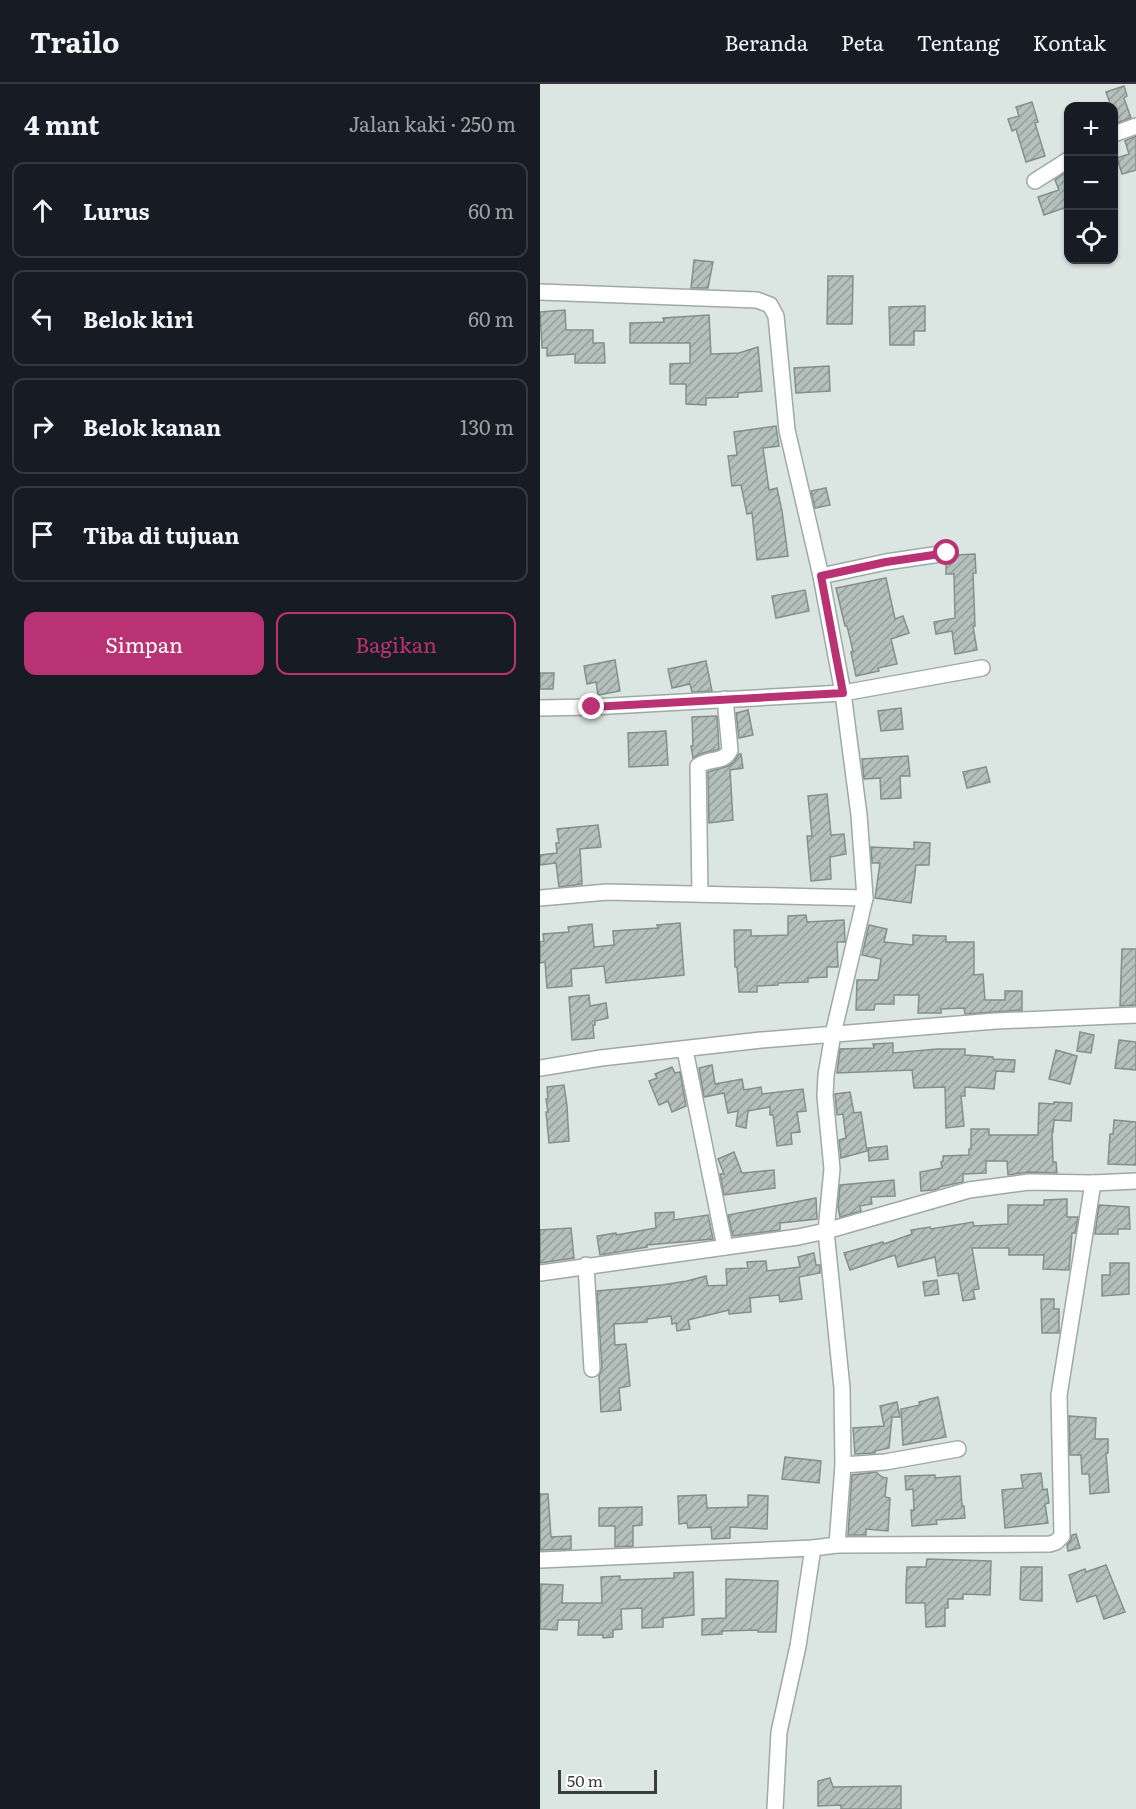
<!DOCTYPE html>
<html lang="id">
<head>
<meta charset="utf-8">
<style>
  body { margin:0; font-family:Literata,serif; background:#20242c; color:#f1f3f6 }
  .controls { position:absolute; right:18px; top:18px; display:grid; overflow:hidden; border-radius:12px; box-shadow:0 2px 4px #0004 }
  .controls button { width:54px; height:54px; display:grid; place-items:center; padding:0; border:0; border-bottom:2px solid #363941; background:#171b24; color:#f1f3f6; font:30px sans-serif }
  .scale { position:absolute; left:18px; bottom:15px; width:99px; box-sizing:border-box; padding-left:6px; border:3px solid #393d3c; border-top:0; font-size:16px; line-height:21px; white-space:nowrap; color:#393d3c; -webkit-text-stroke:4px #fff; paint-order:stroke }
  .stop { position:absolute; width:18px; height:18px; margin:-14px; border:4px solid #b93274; border-radius:50%; background:#fff }
  .stop.end { background:#b93274; border-color:#fff; box-shadow:0 2px 6px #0008 }
  .list { margin:0; padding:0; list-style:none }
  h2 { display:flex; justify-content:space-between; align-items:center; height:78px; margin:0; padding:0 24px; font-size:26px }
  h2 small { font-size:20px; font-weight:400; color:#9ea1a6 }
  .list li { display:grid; grid-template-columns:39px 1fr auto; gap:18px; align-items:center; box-sizing:border-box; height:96px; margin:0 12px 12px; padding:0 12px; border:2px solid #363941; border-radius:12px }
  .list b { display:block; font-size:22px; white-space:nowrap }
  .list em { font-size:20px; font-style:normal; color:#9ea1a6 }
  .actions { display:flex; gap:12px; padding:18px 24px }
  .actions a { flex:1; padding:14px 0; border:2px solid #b93274; border-radius:12px; text-align:center; font-size:21px; color:#b93274 }
  .actions .main { background:#b93274; color:#fff }
  .icon { flex:none; width:33px; height:33px; fill:none; stroke:currentColor; stroke-width:2; stroke-linecap:round; stroke-linejoin:round }
  .map { position:relative; flex:none; width:596px; height:1725px; overflow:hidden }
  header { display:flex; align-items:center; gap:36px; box-sizing:border-box; height:84px; padding:0 30px; background:#171b24; border-bottom:2px solid #363941 }
  header strong { font-size:28px }
  nav { display:flex; gap:33px; margin-inline-start:auto; font-size:21px }
  main { display:flex }
  aside { flex:1; background:#171b24 }
  .map>svg:first-child { display:block }
  .building { fill:url(#building-hatch); stroke:#848f8b; stroke-width:1.5 }
  .lines { fill:none; stroke-linecap:round; stroke-linejoin:round }
  .minor-casing { stroke:#9fa9a6; stroke-width:18 }
  .minor { stroke:#fff; stroke-width:15 }
  .route { stroke:#b93274; stroke-width:8 }
</style>
</head>
<body>
<header>
<strong>Trailo</strong>
<nav><a>Beranda</a><a>Peta</a><a>Tentang</a><a>Kontak</a></nav>
</header>
<main>
<aside>
<h2>4 mnt<small>Jalan kaki · 250 m</small></h2>
<ul class="list">
<li><svg class="icon" aria-label="ahead" viewBox="0 0 24 24"><path d="M12 20V5M6 11l6-6 6 6"/></svg><div><b>Lurus</b></div><em>60 m</em></li>
<li><svg class="icon" aria-label="left" viewBox="0 0 24 24"><path d="M17 20v-9H6M10 6l-5 5 5 5"/></svg><div><b>Belok kiri</b></div><em>60 m</em></li>
<li><svg class="icon" aria-label="right" viewBox="0 0 24 24"><path d="M7 20v-9h11M14 6l5 5-5 5"/></svg><div><b>Belok kanan</b></div><em>130 m</em></li>
<li><svg class="icon" aria-label="arrive" viewBox="0 0 24 24"><path d="M6 21V4h12l-3 4 3 4H6"/></svg><div><b>Tiba di tujuan</b></div></li>
</ul>
<div class="actions"><a class="main">Simpan</a><a>Bagikan</a></div>
</aside>
<div class="map">
<svg width="596" height="1725" viewBox="0 0 596 1725">
  <defs>
    <pattern id="building-hatch" width="6" height="6" patternUnits="userSpaceOnUse" patternTransform="scale(1.5)"><rect width="6" height="6" fill="#b5c0bc"/><path d="M-1 1l2-2M0 6l6-6M5 7l2-2" fill="none" stroke="#949d9a"/></pattern>
  </defs>
  <rect width="100%" height="100%" fill="#dbe6e3"/>
  <g class="building">
    <path d="M 584,2 L 587,12 L 584,14 L 591,34 L 573,40 L 573,22 L 571,22 L 566,8 Z"/>
    <path d="M 492,18 L 498,38 L 495,39 L 505,72 L 486,78 L 476,45 L 472,47 L 468,35 L 479,32 L 476,23 Z"/>
    <path d="M 596,52 L 596,86 L 582,90 L 577,74 L 589,70 L 585,57 Z"/>
    <path d="M 528,87 L 528,130 L 526,130 L 524,124 L 504,131 L 498,113 L 519,106 L 515,96 Z"/>
    <path d="M 154,176 L 173,178 L 168,204 L 151,204 Z"/>
    <path d="M 288,192 L 313,192 L 312,240 L 287,240 Z"/>
    <path d="M 385,222 L 385,247 L 374,247 L 374,261 L 350,261 L 349,223 Z"/>
    <path d="M 25,226 L 26,246 L 53,246 L 53,259 L 64,259 L 65,279 L 35,279 L 35,270 L 7,272 L 7,264 L 2,264 L 0,228 Z"/>
    <path d="M 169,231 L 171,270 L 199,269 L 218,263 L 222,307 L 198,309 L 198,313 L 166,314 L 166,321 L 146,320 L 146,300 L 130,300 L 130,280 L 150,279 L 150,259 L 90,259 L 90,239 L 124,238 L 123,234 Z"/>
    <path d="M 289,282 L 290,307 L 256,309 L 254,284 Z"/>
    <path d="M 236,342 L 239,362 L 223,364 L 229,406 L 237,404 L 242,427 L 248,472 L 217,476 L 212,429 L 207,430 L 201,401 L 192,402 L 188,372 L 197,371 L 194,348 Z"/>
    <path d="M 286,404 L 290,421 L 275,424 L 271,407 Z"/>
    <path d="M 435,470 L 436,489 L 433,489 L 435,542 L 433,542 L 437,566 L 415,570 L 412,547 L 396,550 L 394,538 L 415,534 L 414,490 L 406,490 L 406,479 L 413,477 L 416,471 Z"/>
    <path d="M 346,494 L 355,535 L 363,532 L 369,549 L 351,555 L 357,580 L 338,584 L 339,587 L 316,592 L 311,568 L 313,567 L 307,542 L 305,542 L 296,504 Z"/>
    <path d="M 265,506 L 269,527 L 236,534 L 232,512 Z"/>
    <path d="M 75,576 L 80,607 L 58,611 L 56,598 L 47,600 L 44,582 Z"/>
    <path d="M 166,577 L 172,607 L 152,608 L 150,600 L 132,604 L 128,585 Z"/>
    <path d="M 0,589 L 14,589 L 13,605 L 0,605 Z"/>
    <path d="M 361,624 L 363,645 L 341,647 L 338,627 Z"/>
    <path d="M 208,626 L 213,651 L 199,654 L 196,629 Z"/>
    <path d="M 177,632 L 179,665 L 163,669 L 153,674 L 151,662 L 153,662 L 152,633 Z"/>
    <path d="M 126,647 L 128,681 L 89,683 L 88,649 Z"/>
    <path d="M 199,670 L 201,670 L 203,684 L 190,686 L 193,736 L 169,739 L 168,688 L 188,682 L 194,678 Z"/>
    <path d="M 368,672 L 370,692 L 360,692 L 361,714 L 341,715 L 340,694 L 324,695 L 322,675 Z"/>
    <path d="M 446,683 L 450,698 L 427,704 L 423,688 Z"/>
    <path d="M 287,710 L 291,751 L 304,750 L 306,770 L 290,773 L 291,795 L 271,797 L 267,752 L 272,752 L 268,712 Z"/>
    <path d="M 58,741 L 61,763 L 40,765 L 42,800 L 19,803 L 16,779 L 0,781 L 0,771 L 17,769 L 16,759 L 19,759 L 17,745 Z"/>
    <path d="M 374,758 L 390,759 L 389,781 L 376,781 L 371,819 L 335,814 L 340,779 L 332,779 L 331,763 L 374,765 Z"/>
    <path d="M 266,831 L 267,838 L 304,836 L 305,858 L 297,858 L 298,883 L 287,883 L 287,893 L 268,894 L 268,898 L 238,899 L 238,901 L 217,902 L 217,908 L 199,908 L 197,883 L 195,883 L 194,846 L 211,846 L 211,852 L 248,851 L 248,832 Z"/>
    <path d="M 140,839 L 144,891 L 66,899 L 64,882 L 31,885 L 32,902 L 7,904 L 5,878 L 0,879 L 0,858 L 4,857 L 3,850 L 29,848 L 28,843 L 52,840 L 54,863 L 74,861 L 73,847 L 118,844 L 117,841 Z"/>
    <path d="M 329,841 L 347,845 L 344,858 L 373,861 L 373,851 L 392,852 L 406,852 L 406,858 L 434,858 L 434,891 L 443,890 L 445,916 L 465,916 L 465,907 L 482,907 L 482,926 L 425,930 L 424,924 L 401,925 L 401,929 L 378,929 L 379,911 L 354,911 L 354,920 L 335,920 L 334,926 L 316,926 L 317,896 L 338,896 L 341,875 L 322,871 Z"/>
    <path d="M 582,865 L 596,865 L 596,921 L 580,922 Z"/>
    <path d="M 49,911 L 50,922 L 66,919 L 68,934 L 55,937 L 55,941 L 53,941 L 54,954 L 32,956 L 29,913 Z"/>
    <path d="M 540,948 L 554,951 L 551,969 L 537,967 Z"/>
    <path d="M 579,956 L 596,958 L 596,986 L 575,984 Z"/>
    <path d="M 353,959 L 353,969 L 397,965 L 425,965 L 425,971 L 453,973 L 453,975 L 475,976 L 474,988 L 456,987 L 454,1005 L 425,1003 L 425,1012 L 421,1012 L 424,1042 L 406,1044 L 405,1003 L 374,1004 L 372,986 L 297,989 L 300,965 L 334,964 L 333,960 Z"/>
    <path d="M 516,966 L 537,972 L 530,1000 L 509,995 Z"/>
    <path d="M 172,981 L 175,1000 L 202,995 L 204,1006 L 221,1003 L 222,1010 L 263,1005 L 266,1027 L 257,1028 L 260,1048 L 251,1049 L 252,1060 L 237,1062 L 233,1031 L 230,1031 L 230,1023 L 208,1027 L 206,1044 L 196,1042 L 198,1027 L 188,1029 L 184,1009 L 164,1013 L 159,984 Z"/>
    <path d="M 132,983 L 135,989 L 140,988 L 146,1022 L 132,1028 L 128,1017 L 119,1021 L 109,997 L 117,994 L 115,990 Z"/>
    <path d="M 24,1001 L 27,1022 L 29,1057 L 9,1059 L 6,1028 L 8,1028 L 6,1015 L 8,1015 L 7,1003 Z"/>
    <path d="M 310,1008 L 314,1029 L 321,1028 L 327,1067 L 301,1074 L 299,1056 L 306,1054 L 303,1030 L 297,1031 L 295,1010 Z"/>
    <path d="M 514,1018 L 532,1019 L 531,1037 L 514,1036 L 513,1048 L 512,1048 L 513,1078 L 516,1078 L 517,1089 L 489,1088 L 468,1091 L 467,1077 L 446,1077 L 446,1089 L 423,1090 L 423,1098 L 399,1103 L 399,1104 L 393,1106 L 381,1107 L 380,1088 L 402,1084 L 401,1078 L 403,1077 L 403,1072 L 429,1071 L 429,1065 L 431,1065 L 431,1045 L 449,1045 L 449,1051 L 498,1051 L 499,1019 L 514,1020 Z"/>
    <path d="M 574,1036 L 596,1038 L 596,1081 L 568,1080 L 570,1050 L 573,1050 Z"/>
    <path d="M 347,1062 L 348,1075 L 329,1077 L 328,1064 Z"/>
    <path d="M 194,1068 L 202,1089 L 234,1086 L 235,1104 L 184,1111 L 180,1090 L 184,1090 L 178,1075 Z"/>
    <path d="M 354,1096 L 355,1112 L 331,1113 L 332,1120 L 320,1122 L 321,1127 L 300,1133 L 298,1123 L 300,1101 Z"/>
    <path d="M 276,1114 L 277,1135 L 240,1139 L 240,1146 L 193,1152 L 188,1131 Z"/>
    <path d="M 527,1115 L 527,1133 L 538,1133 L 535,1149 L 532,1149 L 529,1186 L 503,1185 L 504,1171 L 469,1171 L 469,1164 L 432,1164 L 439,1205 L 433,1206 L 435,1215 L 423,1217 L 418,1189 L 398,1192 L 395,1173 L 358,1183 L 355,1171 L 310,1186 L 304,1169 L 343,1158 L 344,1160 L 372,1150 L 371,1146 L 390,1143 L 391,1145 L 433,1138 L 434,1142 L 468,1140 L 468,1121 L 504,1121 L 504,1116 Z"/>
    <path d="M 559,1121 L 589,1123 L 590,1145 L 578,1145 L 578,1150 L 555,1150 Z"/>
    <path d="M 134,1128 L 134,1136 L 168,1131 L 173,1155 L 107,1161 L 107,1163 L 60,1171 L 57,1152 L 76,1149 L 76,1151 L 116,1144 L 115,1129 Z"/>
    <path d="M 31,1144 L 34,1174 L 0,1179 L 0,1146 Z"/>
    <path d="M 274,1169 L 276,1181 L 280,1181 L 280,1189 L 259,1193 L 262,1215 L 240,1218 L 239,1211 L 210,1214 L 211,1228 L 189,1230 L 189,1226 L 148,1236 L 150,1245 L 137,1247 L 136,1239 L 132,1240 L 131,1232 L 107,1235 L 107,1238 L 74,1240 L 75,1261 L 86,1260 L 90,1302 L 79,1304 L 81,1326 L 61,1328 L 59,1292 L 62,1284 L 57,1207 L 122,1201 L 147,1197 L 166,1192 L 168,1202 L 187,1201 L 186,1185 L 208,1184 L 207,1178 L 226,1177 L 227,1187 L 260,1183 L 258,1173 Z"/>
    <path d="M 570,1179 L 589,1179 L 589,1210 L 562,1212 L 562,1191 L 570,1191 Z"/>
    <path d="M 397,1196 L 399,1210 L 385,1212 L 383,1198 Z"/>
    <path d="M 501,1215 L 514,1215 L 514,1225 L 519,1225 L 519,1249 L 502,1249 Z"/>
    <path d="M 398,1313 L 406,1353 L 363,1361 L 361,1325 L 380,1321 L 379,1318 Z"/>
    <path d="M 357,1318 L 360,1333 L 352,1333 L 349,1364 L 335,1367 L 335,1369 L 315,1370 L 313,1344 L 344,1342 L 340,1322 Z"/>
    <path d="M 529,1332 L 556,1334 L 555,1355 L 568,1355 L 568,1369 L 566,1369 L 569,1408 L 550,1410 L 549,1390 L 542,1390 L 541,1371 L 530,1371 Z"/>
    <path d="M 245,1373 L 281,1377 L 279,1399 L 242,1395 Z"/>
    <path d="M 336,1388 L 342,1393 L 347,1394 L 345,1413 L 350,1414 L 348,1447 L 326,1445 L 326,1451 L 308,1451 L 312,1391 Z"/>
    <path d="M 501,1389 L 503,1406 L 507,1405 L 509,1419 L 505,1420 L 508,1439 L 465,1444 L 462,1406 L 483,1404 L 481,1391 Z"/>
    <path d="M 395,1391 L 395,1394 L 420,1392 L 422,1422 L 424,1422 L 425,1434 L 396,1436 L 397,1440 L 372,1442 L 371,1426 L 374,1426 L 373,1405 L 366,1406 L 365,1392 Z"/>
    <path d="M 0,1410 L 8,1410 L 11,1453 L 31,1452 L 31,1465 L 0,1466 Z"/>
    <path d="M 166,1411 L 167,1424 L 208,1423 L 208,1411 L 228,1412 L 227,1445 L 190,1443 L 190,1454 L 172,1455 L 171,1443 L 148,1444 L 147,1439 L 139,1440 L 138,1412 Z"/>
    <path d="M 102,1423 L 102,1441 L 93,1442 L 93,1462 L 75,1463 L 75,1442 L 59,1442 L 59,1424 Z"/>
    <path d="M 536,1450 L 540,1464 L 528,1467 L 527,1461 L 531,1456 L 532,1451 Z"/>
    <path d="M 387,1475 L 451,1477 L 450,1511 L 423,1510 L 423,1515 L 408,1515 L 408,1524 L 405,1524 L 405,1542 L 386,1543 L 385,1519 L 366,1519 L 366,1502 L 367,1483 L 386,1483 Z"/>
    <path d="M 566,1481 L 585,1528 L 564,1535 L 556,1511 L 537,1518 L 529,1491 L 545,1485 L 546,1488 Z"/>
    <path d="M 481,1483 L 502,1483 L 502,1517 L 482,1516 L 480,1515 Z"/>
    <path d="M 153,1488 L 154,1531 L 123,1534 L 123,1543 L 102,1544 L 102,1524 L 81,1525 L 82,1545 L 73,1546 L 73,1553 L 63,1554 L 63,1551 L 38,1551 L 39,1536 L 18,1536 L 17,1546 L 0,1545 L 1,1500 L 23,1501 L 22,1519 L 62,1519 L 61,1493 L 80,1492 L 80,1496 L 134,1494 L 134,1489 Z"/>
    <path d="M 186,1495 L 238,1497 L 236,1548 L 218,1548 L 218,1546 L 182,1547 L 182,1550 L 162,1551 L 162,1535 L 186,1534 Z"/>
    <path d="M 290,1694 L 293,1703 L 361,1702 L 361,1725 L 301,1725 L 301,1721 L 278,1722 L 278,1697 Z"/>
  </g>
  <g class="lines">
    <defs>
      <g id="minor">
        <path d="M 574,50 L 596,42"/>
        <path d="M 495,97 L 528,76"/>
        <path d="M 0,208 L 217,216 L 230,221 L 236,232 L 247,346 L 281,492 L 303,609 L 319,731 L 325,814 L 293,950 L 286,991 L 285,1012 L 292,1085 L 286,1147 L 302,1304 L 303,1381 L 297,1461"/>
        <path d="M 281,492 L 346,478 L 407,469"/>
        <path d="M 0,624 L 52,623 L 303,609 L 442,584"/>
        <path d="M 160,810 L 158,682 C 169,673 184,680 190,666 L 185,615"/>
        <path d="M 0,814 L 67,808 L 325,814"/>
        <path d="M 145,966 L 185,1163"/>
        <path d="M 0,984 L 61,974 L 221,956 L 456,937 L 596,931"/>
        <path d="M 46,1181 L 52,1285"/>
        <path d="M 0,1189 L 258,1153 L 286,1147 L 429,1106 L 489,1098 L 553,1099 L 596,1097"/>
        <path d="M 303,1381 L 345,1378 L 418,1365"/>
        <path d="M 0,1476 L 273,1464 L 297,1461 L 510,1460 L 516,1458 L 522,1452 L 519,1311 L 553,1099"/>
        <path d="M 235,1725 L 239,1648 L 258,1562 L 273,1464"/>
      </g>
    </defs>
    <use href="#minor" class="minor-casing"/>
    <use href="#minor" class="minor"/>
  </g>
  <g class="lines">
    <path class="route" d="M 52,623 L 303,609 L 281,492 L 346,478 L 407,469"/>
  </g>
</svg>
<div class="controls">
<button>+</button>
<button>−</button>
<button><svg class="icon" aria-label="locate" viewBox="0 0 24 24"><circle cx="12" cy="12" r="6"/><path d="M12 2v4M12 18v4M2 12h4M18 12h4"/></svg></button>
</div>
<div class="scale">50 m</div>
<div class="stop" style="left:407px;top:469px"></div>
<div class="stop end" style="left:52px;top:623px"></div>
</div>
</main>
</body>
</html>
